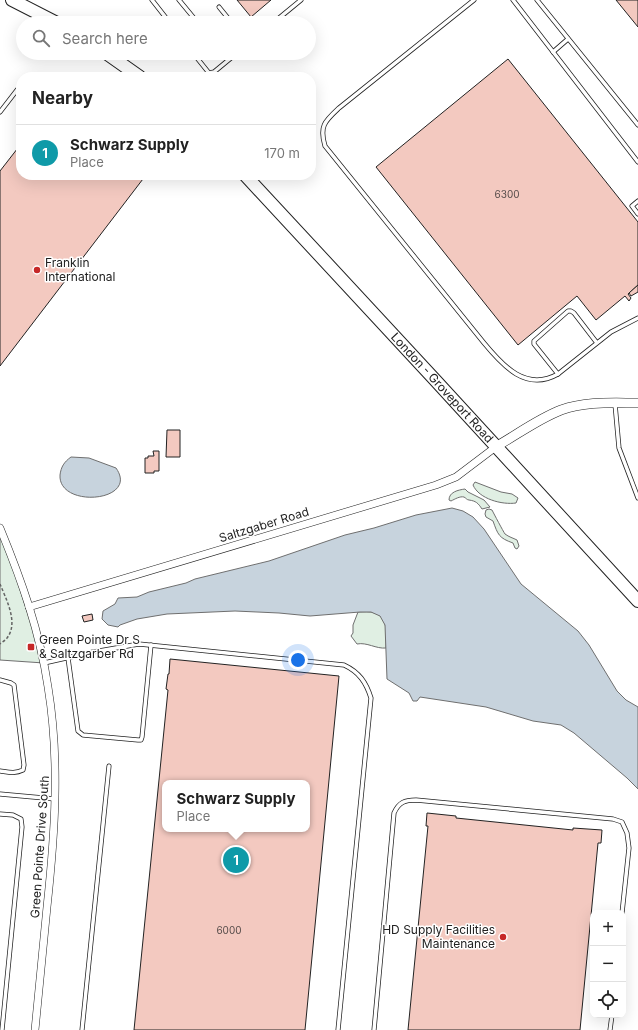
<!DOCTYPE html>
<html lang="en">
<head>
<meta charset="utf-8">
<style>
  body { margin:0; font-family:Inter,sans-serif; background:#f6f6f6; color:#222 }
  .controls { position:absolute; right:12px; bottom:12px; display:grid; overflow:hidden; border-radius:8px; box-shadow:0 4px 16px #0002 }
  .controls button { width:36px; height:36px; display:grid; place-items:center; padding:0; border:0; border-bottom:1px solid #e0e0e0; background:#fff; color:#222; font:20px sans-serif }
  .you { position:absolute; left:298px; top:660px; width:14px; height:14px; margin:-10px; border:3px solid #fff; border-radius:50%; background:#1a73e8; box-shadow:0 0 0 6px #1a73e833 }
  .badge { display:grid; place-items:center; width:26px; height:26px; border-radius:50%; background:#d93025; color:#fff; font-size:13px; font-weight:700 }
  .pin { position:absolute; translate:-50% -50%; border:2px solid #fff; box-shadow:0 1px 4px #0006 }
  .popup { position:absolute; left:162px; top:780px; width:148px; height:52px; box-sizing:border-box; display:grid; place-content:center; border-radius:8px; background:#fff; filter:drop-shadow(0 1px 3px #0005); font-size:13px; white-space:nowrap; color:#767676 }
  .popup b { font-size:15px; color:#222 }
  .popup::after { content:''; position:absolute; left:50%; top:100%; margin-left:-8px; border:8px solid transparent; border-top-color:#fff }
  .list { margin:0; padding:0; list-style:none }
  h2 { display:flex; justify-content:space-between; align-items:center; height:52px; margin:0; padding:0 16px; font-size:17px }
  h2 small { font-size:13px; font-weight:400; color:#767676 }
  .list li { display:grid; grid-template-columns:26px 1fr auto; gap:12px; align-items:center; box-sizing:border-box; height:56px; padding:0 16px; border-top:1px solid #e0e0e0 }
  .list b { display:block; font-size:15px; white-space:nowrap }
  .list p { margin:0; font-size:13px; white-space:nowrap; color:#767676 }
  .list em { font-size:13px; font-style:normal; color:#767676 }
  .icon { flex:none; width:22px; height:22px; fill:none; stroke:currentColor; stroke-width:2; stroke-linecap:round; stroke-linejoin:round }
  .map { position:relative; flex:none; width:638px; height:1030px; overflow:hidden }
  .search { position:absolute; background:#fff; box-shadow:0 4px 16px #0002; left:16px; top:16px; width:300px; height:44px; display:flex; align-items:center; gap:10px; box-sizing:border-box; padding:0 14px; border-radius:22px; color:#767676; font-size:15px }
  .panel { position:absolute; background:#fff; box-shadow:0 4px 16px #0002; left:16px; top:72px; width:300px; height:108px; border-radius:16px }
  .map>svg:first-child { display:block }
  .green { fill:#e0efe3; stroke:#6f6f6f }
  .water { fill:#c7d3dd; stroke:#6f6f6f }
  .building { fill:#f3c9c0; stroke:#222; fill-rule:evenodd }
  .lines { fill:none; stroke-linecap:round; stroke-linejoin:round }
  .service-casing { stroke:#222; stroke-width:5 }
  .minor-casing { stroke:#222; stroke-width:8 }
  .tertiary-casing { stroke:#222; stroke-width:10 }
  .primary-casing { stroke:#222; stroke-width:14 }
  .path { stroke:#646464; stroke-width:1.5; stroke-dasharray:3 2; stroke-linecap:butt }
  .service { stroke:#fff; stroke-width:3.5 }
  .minor { stroke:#fff; stroke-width:7 }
  .tertiary { stroke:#fff; stroke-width:9 }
  .primary { stroke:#fff; stroke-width:12 }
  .poi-dot { fill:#c62828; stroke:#fff; stroke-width:1.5 }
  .labels { text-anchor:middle; stroke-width:3; stroke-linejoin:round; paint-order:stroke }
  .number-label { font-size:10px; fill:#564c4a }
  .poi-label { font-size:12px; fill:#222; stroke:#fff; text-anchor:start }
  .street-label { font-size:12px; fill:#222; stroke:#fff }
</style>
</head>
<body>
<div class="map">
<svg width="638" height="1030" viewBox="0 0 638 1030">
  <rect width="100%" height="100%" fill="#fff"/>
  <g class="green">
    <path d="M 475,482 L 501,492 L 512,494 L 518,498 L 516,503 C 502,505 479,499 473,485 Z"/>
    <path d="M 465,489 L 468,492 L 484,500 L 490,507 L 482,509 C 478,503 476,501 469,500 C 467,500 466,498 464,497 C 460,496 455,499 451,501 L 449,500 C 449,492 458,490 465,489 Z"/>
    <path d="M 489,509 L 492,510 C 494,514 503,531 505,534 C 509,537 513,538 517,540 L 519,546 L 517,549 L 515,548 L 513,543 C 499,538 498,535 493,521 L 486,517 L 485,514 L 486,510 Z"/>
    <path d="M 0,528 L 44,663 L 0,660 Z"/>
    <path d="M 358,612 C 363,612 370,611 375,613 C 389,618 386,636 386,648 C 376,649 367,642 357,644 L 351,636 L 353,633 L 353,625 Z"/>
  </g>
  <g class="water">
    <path d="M 71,457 L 89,458 L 116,468 C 140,502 58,509 60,475 C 61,467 64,462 71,457 Z"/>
    <path d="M 452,508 L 463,511 L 473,517 L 484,529 L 521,584 L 578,631 L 589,645 L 617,691 L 626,700 L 638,707 L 638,789 L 627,778 L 574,733 L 561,725 L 533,721 L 486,707 L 420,697 L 417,701 L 413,701 L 409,693 L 387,679 L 385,625 L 380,616 L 371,612 L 360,612 L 310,616 L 279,613 L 235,611 L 167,614 L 137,619 L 120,625 L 118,627 L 108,625 L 102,619 L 103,611 L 115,604 L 118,598 L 137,597 L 149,592 L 186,583 L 195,579 L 269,561 L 345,535 L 374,528 L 416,515 Z"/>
  </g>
  <g class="building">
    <path d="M 237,0 L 271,0 L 251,17 Z"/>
    <path d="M 616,0 L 638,0 L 638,27 Z"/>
    <path d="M 508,59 L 638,222 L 638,285 L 628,294 L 631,298 L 629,301 L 625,296 L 596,320 L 577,296 L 518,345 L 376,167 Z"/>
    <path d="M 21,144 L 21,175 L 146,175 L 0,366 L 0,171 Z"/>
    <path d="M 638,285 L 638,292 L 631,296 L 629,293 Z"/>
    <path d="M 167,430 L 180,430 L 180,457 L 166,457 Z"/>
    <path d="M 153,451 L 159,451 L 159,471 L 154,471 L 154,473 L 145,473 L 145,458 L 148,458 L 148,456 L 154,456 Z"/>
    <path d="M 92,614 L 93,620 L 84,622 L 82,616 Z"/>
    <path d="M 170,659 L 339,676 L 305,1030 L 134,1030 L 168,690 L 166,689 L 168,674 L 169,674 ZM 165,783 L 307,783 L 307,829 L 165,829 Z"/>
    <path d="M 427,813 L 456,816 L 456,818 L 573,830 L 573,828 L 602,830 L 601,843 L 598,843 L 580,1030 L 408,1030 L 428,826 L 426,826 Z"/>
  </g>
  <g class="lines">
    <defs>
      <g id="service">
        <path d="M 152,0 L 170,23"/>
        <path d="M 179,0 L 198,23"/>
        <path d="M 474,0 L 339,108 C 325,121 319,126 325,146 L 484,343 C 503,366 526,392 558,374"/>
        <path d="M 513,0 L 638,162"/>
        <path d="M 537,0 L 638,125"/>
        <path d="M 219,7 L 232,23"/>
        <path d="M 273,23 L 301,0"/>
        <path d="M 553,52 L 568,39"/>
        <path d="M 193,53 L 209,73 L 214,72 L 237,53"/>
        <path d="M 224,53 L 229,59"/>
        <path d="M 0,112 L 17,90"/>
        <path d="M 638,201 L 632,206 L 638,214"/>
        <path d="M 597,343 L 574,313 L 571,311 L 568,311 L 534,341 L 534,344 L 558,374 L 611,332 L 638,318"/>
        <path d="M 615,404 L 619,448 L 638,498"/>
        <path d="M 68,658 L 78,731 L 83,735 L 138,740 L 141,740 L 142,737 L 151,645"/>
        <path d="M 44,663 L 93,652 L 139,644 L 344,665 C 359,672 366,682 371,698 L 338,1030"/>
        <path d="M 0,680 L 11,683 L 14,685 L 24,765 L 23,770 C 15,774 8,772 0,771"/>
        <path d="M 0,794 L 55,799"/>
        <path d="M 0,814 L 13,815 L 21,819 L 22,827 L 2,1030"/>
        <path d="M 82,1030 L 109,766"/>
        <path d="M 374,1030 L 394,813 C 399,802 405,800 416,800 L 613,819 L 622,822 L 627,833 L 629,848 L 622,913"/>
        <path d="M 610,1030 L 612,1015"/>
      </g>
      <g id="minor">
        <path d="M 0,528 C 21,579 40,632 48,687 C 60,760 55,833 47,907 C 43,948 39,989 35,1030"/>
        <path d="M 29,607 L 436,485 L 456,477 L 497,446"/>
      </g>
      <path id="tertiary" d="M 497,446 C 518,434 538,419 561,410 C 586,401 612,403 638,403"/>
      <g id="primary">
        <path d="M 12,0 L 57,23"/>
        <path d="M 106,53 L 140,77"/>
        <path id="s1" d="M 245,175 L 436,381 L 638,601"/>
      </g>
    </defs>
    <use href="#service" class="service-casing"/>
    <use href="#minor" class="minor-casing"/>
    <use href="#tertiary" class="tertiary-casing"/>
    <use href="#primary" class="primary-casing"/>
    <path class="path" d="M 0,584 C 6,599 19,623 7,638 C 6,640 2,642 0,644"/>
    <use href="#service" class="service"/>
    <use href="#minor" class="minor"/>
    <use href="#tertiary" class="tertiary"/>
    <use href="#primary" class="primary"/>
  </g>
  <g class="poi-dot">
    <circle cx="37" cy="270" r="4"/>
    <rect x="27" y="643" width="8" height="8" rx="2"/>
    <circle cx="503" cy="937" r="4"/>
  </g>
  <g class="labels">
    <g class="number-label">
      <text x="507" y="198">6300</text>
      <text x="229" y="934">6000</text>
    </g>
    <g class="poi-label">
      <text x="45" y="267">Franklin<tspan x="45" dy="14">International</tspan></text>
      <text x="39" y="644">Green Pointe Dr S<tspan x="39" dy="14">&amp; Saltzgarber Rd</tspan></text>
      <text x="495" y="934" text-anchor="end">HD Supply Facilities<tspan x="495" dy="14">Maintenance</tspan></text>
    </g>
    <g class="street-label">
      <text dy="4" stroke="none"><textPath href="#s1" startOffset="290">London - Groveport Road</textPath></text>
      <text transform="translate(264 525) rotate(-17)" y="4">Saltzgaber Road</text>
      <text transform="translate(40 847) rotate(-86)" y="4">Green Pointe Drive South</text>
    </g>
  </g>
</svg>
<div class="controls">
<button>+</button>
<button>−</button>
<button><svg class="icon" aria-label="locate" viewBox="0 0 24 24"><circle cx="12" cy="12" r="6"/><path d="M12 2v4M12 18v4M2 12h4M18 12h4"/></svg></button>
</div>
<div class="you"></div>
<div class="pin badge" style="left:236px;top:860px;background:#0f9aa8">1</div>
<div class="popup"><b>Schwarz Supply</b>Place</div>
<div class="search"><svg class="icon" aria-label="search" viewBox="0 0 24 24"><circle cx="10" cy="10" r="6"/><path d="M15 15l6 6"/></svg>Search here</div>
<section class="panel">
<h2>Nearby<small></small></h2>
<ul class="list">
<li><span class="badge" style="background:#0f9aa8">1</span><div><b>Schwarz Supply</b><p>Place</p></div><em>170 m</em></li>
</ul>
</section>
</div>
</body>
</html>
